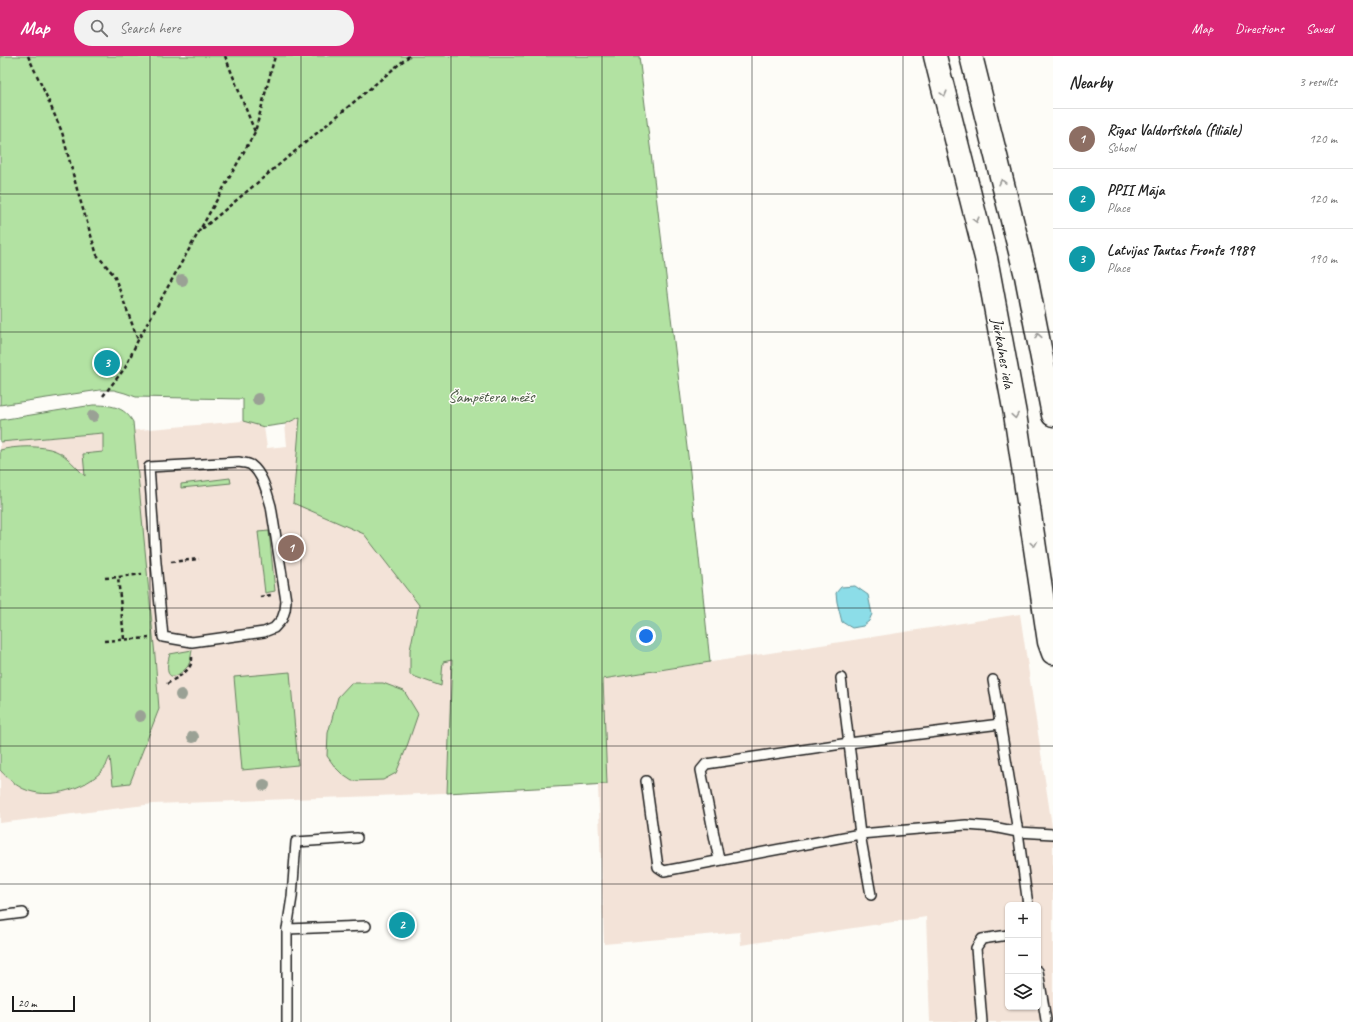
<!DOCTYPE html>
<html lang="en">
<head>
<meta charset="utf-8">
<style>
  body { margin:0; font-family:Caveat,sans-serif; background:#f2f2f2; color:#222 }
  .controls { position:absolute; right:12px; bottom:12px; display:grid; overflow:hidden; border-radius:6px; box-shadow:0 1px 3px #0004 }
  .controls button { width:36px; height:36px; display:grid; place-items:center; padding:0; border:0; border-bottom:1px solid #e0e0e0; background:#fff; color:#222; font:20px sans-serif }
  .scale { position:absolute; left:12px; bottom:10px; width:63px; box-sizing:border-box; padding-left:4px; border:2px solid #1c1c1c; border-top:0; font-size:11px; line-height:14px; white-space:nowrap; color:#1c1c1c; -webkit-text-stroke:3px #fdfcf7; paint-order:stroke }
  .you { position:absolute; left:646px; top:580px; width:14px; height:14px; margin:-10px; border:3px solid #fff; border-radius:50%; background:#1a73e8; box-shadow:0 0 0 6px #1a73e833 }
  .badge { display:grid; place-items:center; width:26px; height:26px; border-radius:50%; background:#db2777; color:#fff; font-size:13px; font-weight:700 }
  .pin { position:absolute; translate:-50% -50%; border:2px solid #fff; box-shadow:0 1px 4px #0006 }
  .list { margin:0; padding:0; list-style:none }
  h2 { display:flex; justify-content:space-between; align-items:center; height:52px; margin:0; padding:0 16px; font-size:17px }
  h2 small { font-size:13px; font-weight:400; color:#767676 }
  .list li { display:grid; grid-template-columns:26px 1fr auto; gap:12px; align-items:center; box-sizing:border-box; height:60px; padding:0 16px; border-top:1px solid #e0e0e0 }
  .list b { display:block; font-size:15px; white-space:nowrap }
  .list p { margin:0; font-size:13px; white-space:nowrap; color:#767676 }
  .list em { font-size:13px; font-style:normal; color:#767676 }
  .icon { flex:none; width:22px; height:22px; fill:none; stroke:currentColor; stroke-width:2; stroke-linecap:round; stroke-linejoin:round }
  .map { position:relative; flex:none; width:1053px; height:966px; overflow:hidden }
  header { display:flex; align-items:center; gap:24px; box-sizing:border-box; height:56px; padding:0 20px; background:#db2777; color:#fff }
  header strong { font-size:19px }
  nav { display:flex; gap:22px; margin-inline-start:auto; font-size:14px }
  .search { width:280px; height:36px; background:#f2f2f2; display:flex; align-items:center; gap:10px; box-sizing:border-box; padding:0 14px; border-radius:22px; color:#767676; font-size:15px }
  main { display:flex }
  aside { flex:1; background:#fff }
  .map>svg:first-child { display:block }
  .built { fill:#f3e3d8; fill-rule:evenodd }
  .green { fill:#b2e2a2; stroke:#677f5f }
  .water { fill:#8cdde8; stroke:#5f9096 }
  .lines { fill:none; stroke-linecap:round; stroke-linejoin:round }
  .lane-casing { stroke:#1c1c1c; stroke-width:12 }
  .secondary-casing { stroke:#1c1c1c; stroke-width:25 }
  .path { stroke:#1c1c1c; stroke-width:2.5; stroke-dasharray:4 3; stroke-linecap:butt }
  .lane { stroke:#fdfcf7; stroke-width:9 }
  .secondary { stroke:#fdfcf7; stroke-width:22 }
  .tree { fill:#9aa195 }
  .oneway { stroke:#989794 }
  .grid { fill:none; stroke:#1c1c1c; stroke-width:1; stroke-opacity:0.55 }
  .labels { text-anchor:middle; stroke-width:3; stroke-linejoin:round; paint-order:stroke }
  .street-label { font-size:16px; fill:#1c1c1c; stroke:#fdfcf7 }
  .park-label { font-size:16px; fill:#495744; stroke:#fdfcf7 }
</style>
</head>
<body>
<header>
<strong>Map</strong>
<div class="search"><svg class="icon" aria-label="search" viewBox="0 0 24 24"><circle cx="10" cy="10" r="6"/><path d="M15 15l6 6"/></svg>Search here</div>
<nav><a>Map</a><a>Directions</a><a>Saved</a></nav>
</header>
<main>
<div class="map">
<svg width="1053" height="966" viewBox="0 0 1053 966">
  <rect width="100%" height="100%" fill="#fdfcf7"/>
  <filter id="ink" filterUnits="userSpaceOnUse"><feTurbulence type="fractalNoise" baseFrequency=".025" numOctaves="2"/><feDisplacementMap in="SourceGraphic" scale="8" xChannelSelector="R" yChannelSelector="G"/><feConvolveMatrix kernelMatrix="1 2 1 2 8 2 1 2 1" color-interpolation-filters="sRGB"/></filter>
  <g filter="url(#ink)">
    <path class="built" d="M 300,361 L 603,623 L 1020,558 L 1053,777 L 1053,966 L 930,966 L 926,861 L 741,889 L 740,876 L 604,888 L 598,729 L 487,735 L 377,740 L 153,748 L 0,767 L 0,386 L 243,365 L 264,371 L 267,392 L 287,390 L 285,368 ZM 1008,849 L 1038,849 L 1038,951 L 1008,951 Z"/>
    <g class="green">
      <path d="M 0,0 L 639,0 L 690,416 L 710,606 L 603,623 L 607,728 L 447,737 L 452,604 L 443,606 L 441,630 L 410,619 L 410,594 L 419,549 L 364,478 L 293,447 L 300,361 L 285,368 L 264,371 L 243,365 L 243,343 L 136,341 L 125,337 L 114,334 L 100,334 L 0,349 Z"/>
      <path d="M 93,349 C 110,349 124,350 133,366 L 155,600 L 159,653 L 130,727 L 113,729 L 110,701 C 108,704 107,707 106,710 C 92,730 56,742 33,736 C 19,733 9,724 0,714 L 0,394 C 15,390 42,389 56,395 C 68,400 76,412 85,420 L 83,398 L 103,396 L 103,377 L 0,386 L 0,364 Z"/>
      <path d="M 230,422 L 231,427 L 181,432 L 181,428 Z"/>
      <path d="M 269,475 L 275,535 L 265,537 L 258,476 Z"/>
      <path d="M 192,594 C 191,599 191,605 188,610 C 186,613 182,616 179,618 C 164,627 167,606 170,598 Z"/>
      <path d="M 290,616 L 298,709 L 242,714 L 234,621 Z"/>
      <path d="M 351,627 L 383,627 L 404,635 L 418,658 L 406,693 L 396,717 L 383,724 L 352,725 L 343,719 L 335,711 L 327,700 L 328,677 L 338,641 Z"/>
    </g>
    <path class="water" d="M 855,530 L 868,539 L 872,558 L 869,565 L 863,570 L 852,572 L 842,566 L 837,546 L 836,537 L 841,531 Z"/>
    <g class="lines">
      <defs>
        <g id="lane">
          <path d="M 239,406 C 242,407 248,407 251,409 C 263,418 267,437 271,450 L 286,545 L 285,554 L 282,563 L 274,572 L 264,576 L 192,586 L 163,581 L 156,507 L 149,411 Z"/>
          <path d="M 841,622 L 860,778 L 871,839"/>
          <path d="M 993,624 L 1018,776 L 1053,778"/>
          <path d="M 646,725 L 658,811 L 664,815 L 860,778 L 966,769 L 993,771 L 1018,776 L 1028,849"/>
          <path d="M 357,782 L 296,786 L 292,841 L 287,873 L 366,870"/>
          <path d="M 719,804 L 701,714 L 706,708 L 849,687 L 1000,668"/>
          <path d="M 0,860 L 23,857"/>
          <path d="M 287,873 L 287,966"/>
          <path d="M 1038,915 L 1046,964"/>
          <path d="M 982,966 L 976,892 L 982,883 L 1008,879"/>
        </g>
        <g id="secondary">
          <path d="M 935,0 L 986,202 L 1015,358 L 1049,586 L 1053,597"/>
          <path d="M 971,0 L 1026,220 L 1053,359"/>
        </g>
      </defs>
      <use href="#lane" class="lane-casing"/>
      <use href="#secondary" class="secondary-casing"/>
      <g class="path">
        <path d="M 28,0 L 46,39 L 62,76 L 78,137 L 97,199 L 114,219 L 138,284"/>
        <path d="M 225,0 L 255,76"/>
        <path d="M 202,173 L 409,0"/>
        <path d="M 103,340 L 125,312 L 138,284 L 255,76 L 275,0"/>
        <path d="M 171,506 L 199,503"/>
        <path d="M 105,522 L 118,521"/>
        <path d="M 260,541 L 271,539"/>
        <path d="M 124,583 L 118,521 L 142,518"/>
        <path d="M 104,585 L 149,582"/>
        <path d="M 167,628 C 177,621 193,615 192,601"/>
      </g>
      <use href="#lane" class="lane"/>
      <use href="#secondary" class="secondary"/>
    </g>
    <g class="tree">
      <circle cx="182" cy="224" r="6"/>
      <circle cx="258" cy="343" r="6"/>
      <circle cx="93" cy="360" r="6"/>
      <circle cx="181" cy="639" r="6"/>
      <circle cx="140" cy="660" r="6"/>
      <circle cx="193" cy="681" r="6"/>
      <circle cx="264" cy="729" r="6"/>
    </g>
    <defs><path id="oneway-chevron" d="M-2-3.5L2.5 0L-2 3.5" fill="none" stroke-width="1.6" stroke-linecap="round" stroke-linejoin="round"/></defs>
    <g class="oneway">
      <use href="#oneway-chevron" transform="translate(944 38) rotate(75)"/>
      <use href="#oneway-chevron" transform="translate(1002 126) rotate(-104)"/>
      <use href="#oneway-chevron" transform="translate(976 164) rotate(75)"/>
      <use href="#oneway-chevron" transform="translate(1038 280) rotate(-101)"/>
      <use href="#oneway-chevron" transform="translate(1015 360) rotate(81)"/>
      <use href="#oneway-chevron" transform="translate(1034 488) rotate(81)"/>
    </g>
  </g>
  <path class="grid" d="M 150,0 L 150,966M 301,0 L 301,966M 451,0 L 451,966M 602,0 L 602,966M 752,0 L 752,966M 903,0 L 903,966M 0,138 L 1053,138M 0,276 L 1053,276M 0,414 L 1053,414M 0,552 L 1053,552M 0,690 L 1053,690M 0,828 L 1053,828"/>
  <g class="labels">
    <g class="street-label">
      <text transform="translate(1004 297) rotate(80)" y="6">Jūrkalnes iela</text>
    </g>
    <g class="park-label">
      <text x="491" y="346">Šampētera mežs</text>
    </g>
  </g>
</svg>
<div class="controls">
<button>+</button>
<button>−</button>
<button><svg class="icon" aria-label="layers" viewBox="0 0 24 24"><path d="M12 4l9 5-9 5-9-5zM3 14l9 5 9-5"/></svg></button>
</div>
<div class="scale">20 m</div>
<div class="you"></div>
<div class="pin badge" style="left:291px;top:492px;background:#8d6e63">1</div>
<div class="pin badge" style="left:402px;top:869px;background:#0f9aa8">2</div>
<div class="pin badge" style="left:107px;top:307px;background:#0f9aa8">3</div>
</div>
<aside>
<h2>Nearby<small>3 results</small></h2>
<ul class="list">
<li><span class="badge" style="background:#8d6e63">1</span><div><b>Rīgas Valdorfskola (filiāle)</b><p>School</p></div><em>120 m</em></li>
<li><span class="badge" style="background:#0f9aa8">2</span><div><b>PPII Māja</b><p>Place</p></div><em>120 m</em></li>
<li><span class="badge" style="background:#0f9aa8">3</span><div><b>Latvijas Tautas Fronte 1989</b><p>Place</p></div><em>190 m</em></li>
</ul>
</aside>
</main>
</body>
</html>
